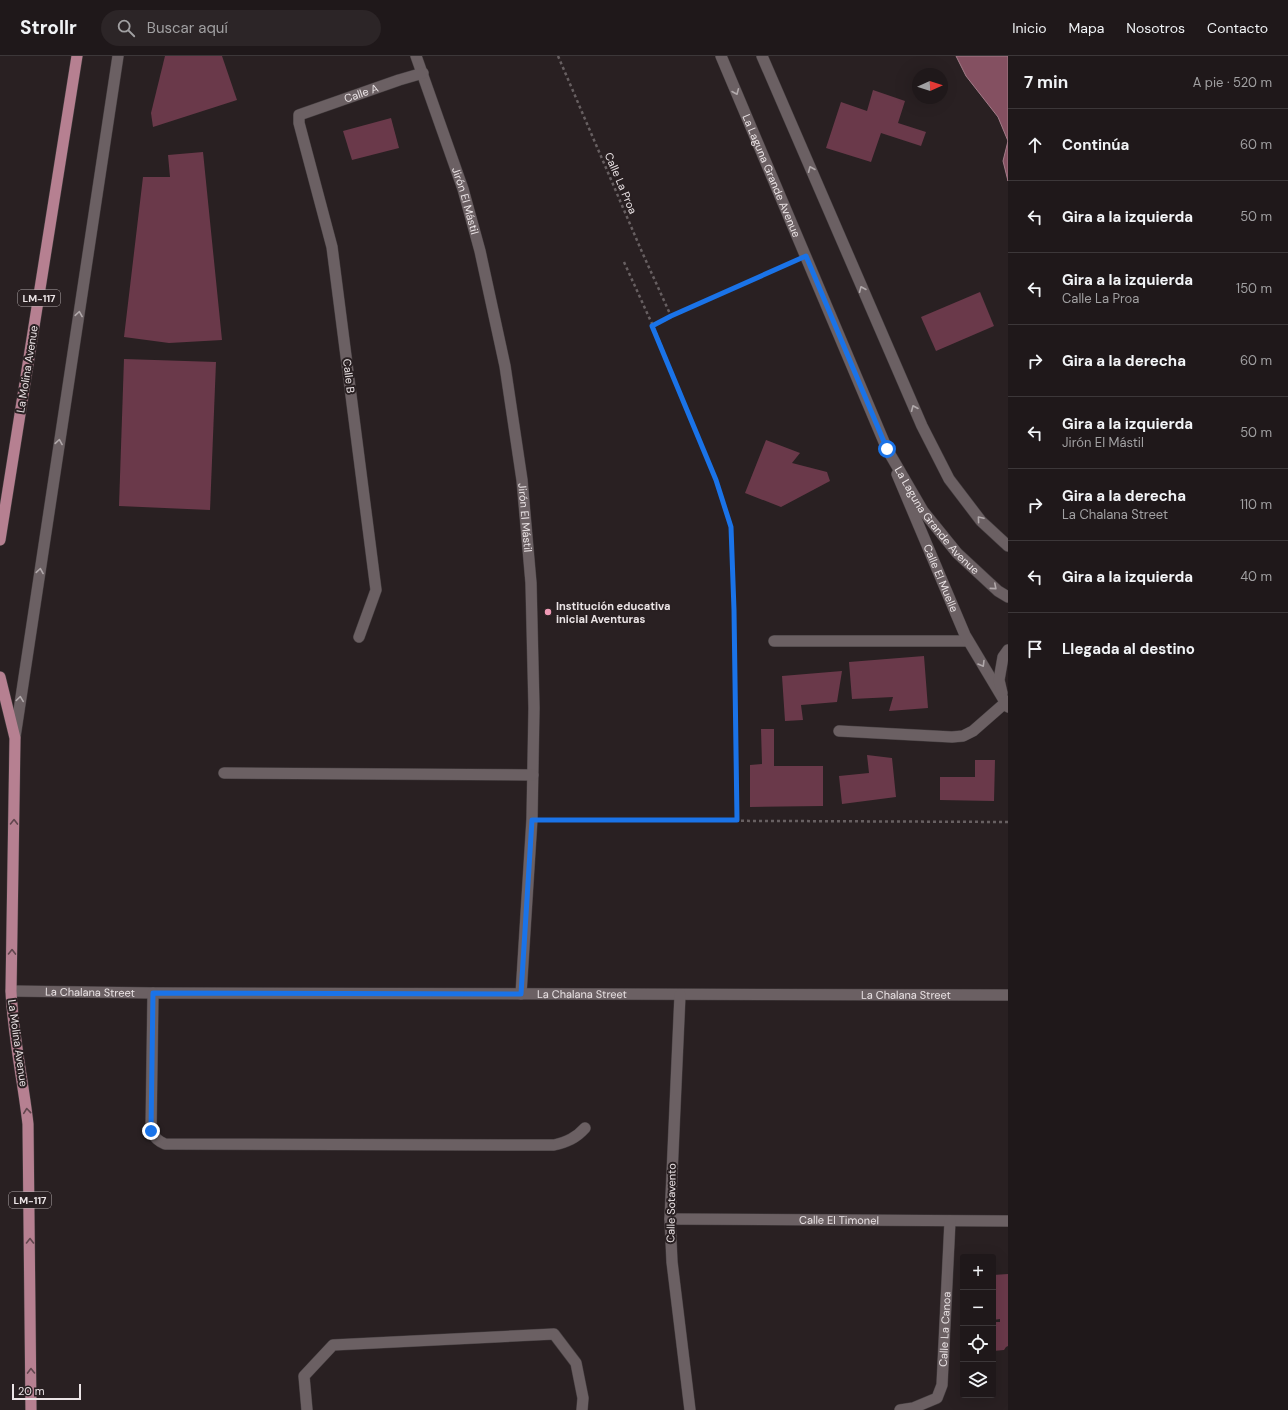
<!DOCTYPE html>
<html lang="es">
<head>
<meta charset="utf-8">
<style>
  body { margin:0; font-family:"DM Sans",sans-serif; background:#2c2527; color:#f1f3f6 }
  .controls { position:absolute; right:12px; bottom:12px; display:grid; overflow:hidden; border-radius:4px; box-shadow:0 4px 16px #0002 }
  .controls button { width:36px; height:36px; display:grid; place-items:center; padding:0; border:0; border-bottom:1px solid #3c3739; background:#1f181a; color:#f1f3f6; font:20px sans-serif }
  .compass { position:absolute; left:912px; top:12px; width:36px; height:36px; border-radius:50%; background:#1f181a; box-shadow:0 4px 16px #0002; rotate:87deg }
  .scale { position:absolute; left:12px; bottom:10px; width:69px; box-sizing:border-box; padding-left:4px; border:2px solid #ebe4e6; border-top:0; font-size:11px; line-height:14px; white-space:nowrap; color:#ebe4e6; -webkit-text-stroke:3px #292022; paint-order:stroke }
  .stop { position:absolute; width:12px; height:12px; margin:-9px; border:3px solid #1a73e8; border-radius:50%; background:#fff }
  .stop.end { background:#1a73e8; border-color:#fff; box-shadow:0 1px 4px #0008 }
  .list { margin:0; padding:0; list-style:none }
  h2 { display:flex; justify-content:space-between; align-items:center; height:52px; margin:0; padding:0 16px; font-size:17px }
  h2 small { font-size:13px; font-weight:400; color:#a1a0a2 }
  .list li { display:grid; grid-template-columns:26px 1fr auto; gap:12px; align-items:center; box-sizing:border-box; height:72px; padding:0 16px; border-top:1px solid #3c3739 }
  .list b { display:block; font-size:15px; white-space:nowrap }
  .list p { margin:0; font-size:13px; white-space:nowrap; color:#a1a0a2 }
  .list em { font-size:13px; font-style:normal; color:#a1a0a2 }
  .icon { flex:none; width:22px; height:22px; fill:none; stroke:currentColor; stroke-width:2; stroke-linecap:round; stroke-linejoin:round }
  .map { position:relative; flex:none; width:1008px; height:1354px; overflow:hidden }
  header { display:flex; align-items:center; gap:24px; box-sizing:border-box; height:56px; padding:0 20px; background:#1f181a; border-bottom:1px solid #3c3739 }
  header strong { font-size:19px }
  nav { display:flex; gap:22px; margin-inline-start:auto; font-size:14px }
  .search { width:280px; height:36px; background:#2c2527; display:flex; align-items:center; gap:10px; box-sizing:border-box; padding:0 14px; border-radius:22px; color:#a1a0a2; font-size:15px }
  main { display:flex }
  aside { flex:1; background:#1f181a }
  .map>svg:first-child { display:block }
  .water { fill:#845061; stroke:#a37c89 }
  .building { fill:#6a394a }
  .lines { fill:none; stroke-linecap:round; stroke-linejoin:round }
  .service-casing { stroke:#453e40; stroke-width:12 }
  .minor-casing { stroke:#453e40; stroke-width:12 }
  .tertiary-casing { stroke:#453e40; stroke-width:12 }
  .primary-casing { stroke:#453e40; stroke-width:12 }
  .path { stroke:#675f61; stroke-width:2.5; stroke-dasharray:3 3; stroke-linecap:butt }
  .service { stroke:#6b6063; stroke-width:11 }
  .minor { stroke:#6b6063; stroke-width:11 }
  .tertiary { stroke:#6b6063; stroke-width:11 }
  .primary { stroke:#b68091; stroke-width:11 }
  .oneway { stroke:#b1a9ab }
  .oneway2 { stroke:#61464e }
  .route { stroke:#1a73e8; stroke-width:5 }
  .poi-dot { fill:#f09ab6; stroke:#292022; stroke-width:1.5 }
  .labels { text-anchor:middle; stroke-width:4; stroke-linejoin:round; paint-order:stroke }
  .shield { fill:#292022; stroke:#b1a9ab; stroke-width:1 }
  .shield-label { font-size:10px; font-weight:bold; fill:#ebe4e6 }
  .street-label { font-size:11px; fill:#ebe4e6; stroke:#292022 }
  .poi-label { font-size:11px; font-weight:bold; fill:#ebe4e6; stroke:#292022; text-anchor:start }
</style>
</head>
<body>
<header>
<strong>Strollr</strong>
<div class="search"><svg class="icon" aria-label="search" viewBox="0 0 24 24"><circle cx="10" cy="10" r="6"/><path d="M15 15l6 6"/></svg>Buscar aquí</div>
<nav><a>Inicio</a><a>Mapa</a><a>Nosotros</a><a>Contacto</a></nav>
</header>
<main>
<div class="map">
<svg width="1008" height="1354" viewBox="0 0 1008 1354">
  <rect width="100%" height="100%" fill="#292022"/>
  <path class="water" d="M 956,0 L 1008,0 L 1008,125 L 1003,105 L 1008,85 L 998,61 L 966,20 Z"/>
  <g class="building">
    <path d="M 165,0 L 222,0 L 237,44 L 153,71 L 151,57 Z"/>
    <path d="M 873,34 L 905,45 L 898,67 L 926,76 L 921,90 L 881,77 L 871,106 L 826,92 L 841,46 L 867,55 Z"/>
    <path d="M 391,62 L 399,92 L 352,104 L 343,75 Z"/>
    <path d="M 203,96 L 222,284 L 169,287 L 124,281 L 143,121 L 170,121 L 168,99 Z"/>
    <path d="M 980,236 L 994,270 L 936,295 L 921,261 Z"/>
    <path d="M 124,303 L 216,306 L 210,454 L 119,450 Z"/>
    <path d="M 766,384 L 800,397 L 792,407 L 827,416 L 830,425 L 781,451 L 745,437 Z"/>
    <path d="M 924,600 L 928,652 L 889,655 L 893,641 L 852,643 L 849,606 Z"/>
    <path d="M 842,615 L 837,646 L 801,649 L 803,664 L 785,665 L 782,620 Z"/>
    <path d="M 761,673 L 774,673 L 774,710 L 823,710 L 823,750 L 750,751 L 750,709 L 762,708 Z"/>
    <path d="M 867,699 L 892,702 L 896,741 L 842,748 L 839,720 L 869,717 Z"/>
    <path d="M 975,704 L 995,704 L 994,745 L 940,744 L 940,721 L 975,721 Z"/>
    <path d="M 1008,1218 L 1008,1290 L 1006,1291 L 1004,1294 L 993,1295 L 993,1266 L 1000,1266 L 1000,1263 L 993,1264 L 993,1219 Z"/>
  </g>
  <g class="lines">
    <defs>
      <g id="service">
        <path d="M 774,585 L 968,585"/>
        <path d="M 839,675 L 952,681 L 963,680 L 973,675 L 1005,647"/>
      </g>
      <g id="minor">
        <path id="s1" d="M 416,0 L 463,133 L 480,195 L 505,310 L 522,424 L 531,527 L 534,652 L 532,763 L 521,938"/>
        <path id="s2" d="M 897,418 L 965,579 L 1008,651"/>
        <path id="s3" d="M 359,581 L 376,534 L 332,191 L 299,67 L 299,59 L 399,24 L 423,17"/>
        <path d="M 1002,637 L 999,624 L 1003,601 L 1008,594"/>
        <path d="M 15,681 L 118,0"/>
        <path d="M 224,717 L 533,719"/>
        <path id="s4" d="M 11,935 L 153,937 L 1008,939"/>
        <path d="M 153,937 L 151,1075 C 155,1082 158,1085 165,1088 L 554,1089 C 567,1086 576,1082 585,1072"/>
        <path d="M 680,939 L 670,1163 L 672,1206 L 690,1354"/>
        <path id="s5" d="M 670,1163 L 1008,1165"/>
        <path d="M 307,1354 L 304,1320 L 333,1289 L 554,1278 L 576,1307 L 583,1342 L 582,1354"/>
        <path id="s6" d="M 900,1354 L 913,1352 L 937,1342 L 942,1329 L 950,1165"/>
      </g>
      <g id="tertiary">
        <path id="s7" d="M 721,0 L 887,393 L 923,455 L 957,497 L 998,535 L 1008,541"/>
        <path d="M 762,0 L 922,370 L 949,423 L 981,465 L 1008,490"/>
      </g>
      <g id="primary">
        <path d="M 0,484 L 77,0"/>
        <path d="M 0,621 L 15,682 L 11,935 C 13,980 23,1024 28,1068 L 31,1354"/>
      </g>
    </defs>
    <use href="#service" class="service-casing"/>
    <use href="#minor" class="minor-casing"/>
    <use href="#tertiary" class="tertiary-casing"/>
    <use href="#primary" class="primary-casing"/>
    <g class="path">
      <path d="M 558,0 L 642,196 L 671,260"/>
      <path d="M 624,206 L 653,270 L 716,424 L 731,471 L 734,554 L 737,764"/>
      <path d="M 653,270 L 671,260 L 790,207"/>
      <path d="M 549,764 L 1008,766"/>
    </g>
    <use href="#service" class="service"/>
    <use href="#minor" class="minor"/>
    <use href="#tertiary" class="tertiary"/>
    <use href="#primary" class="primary"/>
  </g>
  <defs><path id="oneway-chevron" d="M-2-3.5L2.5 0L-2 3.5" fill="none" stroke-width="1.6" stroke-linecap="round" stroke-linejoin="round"/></defs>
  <g class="oneway">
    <use href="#oneway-chevron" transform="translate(736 36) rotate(67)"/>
    <use href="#oneway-chevron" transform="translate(811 113) rotate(-113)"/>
    <use href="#oneway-chevron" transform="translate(862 233) rotate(-113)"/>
    <use href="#oneway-chevron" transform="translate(79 258) rotate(-81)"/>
    <use href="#oneway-chevron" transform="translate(914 352) rotate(-113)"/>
    <use href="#oneway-chevron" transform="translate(59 386) rotate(-81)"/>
    <use href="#oneway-chevron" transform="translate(980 463) rotate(-130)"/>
    <use href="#oneway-chevron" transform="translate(40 515) rotate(-81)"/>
    <use href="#oneway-chevron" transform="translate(994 531) rotate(41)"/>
    <use href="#oneway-chevron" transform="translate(982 608) rotate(59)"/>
    <use href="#oneway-chevron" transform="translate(20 643) rotate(-82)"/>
  </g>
  <g class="oneway2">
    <use href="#oneway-chevron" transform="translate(14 766) rotate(-89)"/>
    <use href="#oneway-chevron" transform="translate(12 896) rotate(-89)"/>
    <use href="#oneway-chevron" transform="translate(27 1055) rotate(-96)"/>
    <use href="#oneway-chevron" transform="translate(30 1185) rotate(-90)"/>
    <use href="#oneway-chevron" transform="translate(31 1315) rotate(-91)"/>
  </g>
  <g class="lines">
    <path class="route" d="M 151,1075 L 153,937 L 521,938 L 532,764 L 737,764 L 734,554 L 731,471 L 716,424 L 652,270 L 671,260 L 806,200 L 887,393"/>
  </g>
  <circle class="poi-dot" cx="548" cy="556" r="4"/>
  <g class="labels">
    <g class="shield">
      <rect x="18" y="234" width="42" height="16" rx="3"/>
      <rect x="9" y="1136" width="42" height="16" rx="3"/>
    </g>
    <g class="shield-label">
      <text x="39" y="246">LM-117</text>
      <text x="30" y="1148">LM-117</text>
    </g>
    <g class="street-label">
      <text dy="4" stroke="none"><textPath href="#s3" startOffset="598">Calle A</textPath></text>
      <text dy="4" stroke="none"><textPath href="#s7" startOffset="130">La Laguna Grande Avenue</textPath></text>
      <text transform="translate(621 127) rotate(67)" y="4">Calle La Proa</text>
      <text dy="4" stroke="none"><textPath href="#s1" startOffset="153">Jirón El Mástil</textPath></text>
      <text transform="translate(27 313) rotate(-81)" y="4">La Molina Avenue</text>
      <text transform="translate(349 320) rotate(83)" y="4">Calle B</text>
      <text dy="4" stroke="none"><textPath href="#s1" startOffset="476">Jirón El Mástil</textPath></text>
      <text dy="4" stroke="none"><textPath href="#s7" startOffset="514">La Laguna Grande Avenue</textPath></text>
      <text dy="4" stroke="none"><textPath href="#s2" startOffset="113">Calle El Muelle</textPath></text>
      <text dy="4" stroke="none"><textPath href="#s4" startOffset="79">La Chalana Street</textPath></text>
      <text dy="4" stroke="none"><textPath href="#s4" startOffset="571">La Chalana Street</textPath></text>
      <text dy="4" stroke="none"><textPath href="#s4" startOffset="895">La Chalana Street</textPath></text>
      <text transform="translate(18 987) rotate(82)" y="4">La Molina Avenue</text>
      <text transform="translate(671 1147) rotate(-89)" y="4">Calle Sotavento</text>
      <text dy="4" stroke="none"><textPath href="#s5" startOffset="169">Calle El Timonel</textPath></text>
      <text dy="4" stroke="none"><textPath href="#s6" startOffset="109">Calle La Canoa</textPath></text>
    </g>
    <g class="poi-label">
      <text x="556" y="554">Institución educativa<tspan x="556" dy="13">inicial Aventuras</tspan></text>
    </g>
  </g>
</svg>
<div class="controls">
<button>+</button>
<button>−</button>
<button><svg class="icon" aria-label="locate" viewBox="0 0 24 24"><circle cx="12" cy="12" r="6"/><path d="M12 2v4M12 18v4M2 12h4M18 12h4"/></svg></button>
<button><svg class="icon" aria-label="layers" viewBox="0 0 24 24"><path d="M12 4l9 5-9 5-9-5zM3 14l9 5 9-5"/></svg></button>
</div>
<svg class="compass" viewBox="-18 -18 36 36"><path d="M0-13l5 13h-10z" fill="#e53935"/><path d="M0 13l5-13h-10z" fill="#a1a0a2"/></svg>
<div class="scale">20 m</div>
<div class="stop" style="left:887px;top:393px"></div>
<div class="stop end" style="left:151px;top:1075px"></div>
</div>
<aside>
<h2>7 min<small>A pie · 520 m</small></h2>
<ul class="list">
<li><svg class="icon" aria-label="ahead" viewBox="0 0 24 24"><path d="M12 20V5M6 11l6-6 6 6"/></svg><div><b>Continúa</b></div><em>60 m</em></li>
<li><svg class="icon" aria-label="left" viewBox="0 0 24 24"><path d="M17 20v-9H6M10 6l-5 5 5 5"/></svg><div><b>Gira a la izquierda</b></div><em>50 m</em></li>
<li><svg class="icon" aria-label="left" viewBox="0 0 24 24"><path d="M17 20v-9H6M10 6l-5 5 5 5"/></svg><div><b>Gira a la izquierda</b><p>Calle La Proa</p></div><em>150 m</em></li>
<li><svg class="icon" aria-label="right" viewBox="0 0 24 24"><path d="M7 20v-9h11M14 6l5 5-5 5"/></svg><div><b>Gira a la derecha</b></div><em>60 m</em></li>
<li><svg class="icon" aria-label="left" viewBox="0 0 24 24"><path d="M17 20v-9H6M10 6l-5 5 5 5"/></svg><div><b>Gira a la izquierda</b><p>Jirón El Mástil</p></div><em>50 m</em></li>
<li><svg class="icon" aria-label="right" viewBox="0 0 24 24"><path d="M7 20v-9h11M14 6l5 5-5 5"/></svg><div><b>Gira a la derecha</b><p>La Chalana Street</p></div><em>110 m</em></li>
<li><svg class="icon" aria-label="left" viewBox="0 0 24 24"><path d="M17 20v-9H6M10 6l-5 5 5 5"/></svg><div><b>Gira a la izquierda</b></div><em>40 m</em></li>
<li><svg class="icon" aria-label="arrive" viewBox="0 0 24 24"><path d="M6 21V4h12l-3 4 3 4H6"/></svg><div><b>Llegada al destino</b></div></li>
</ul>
</aside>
</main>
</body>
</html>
